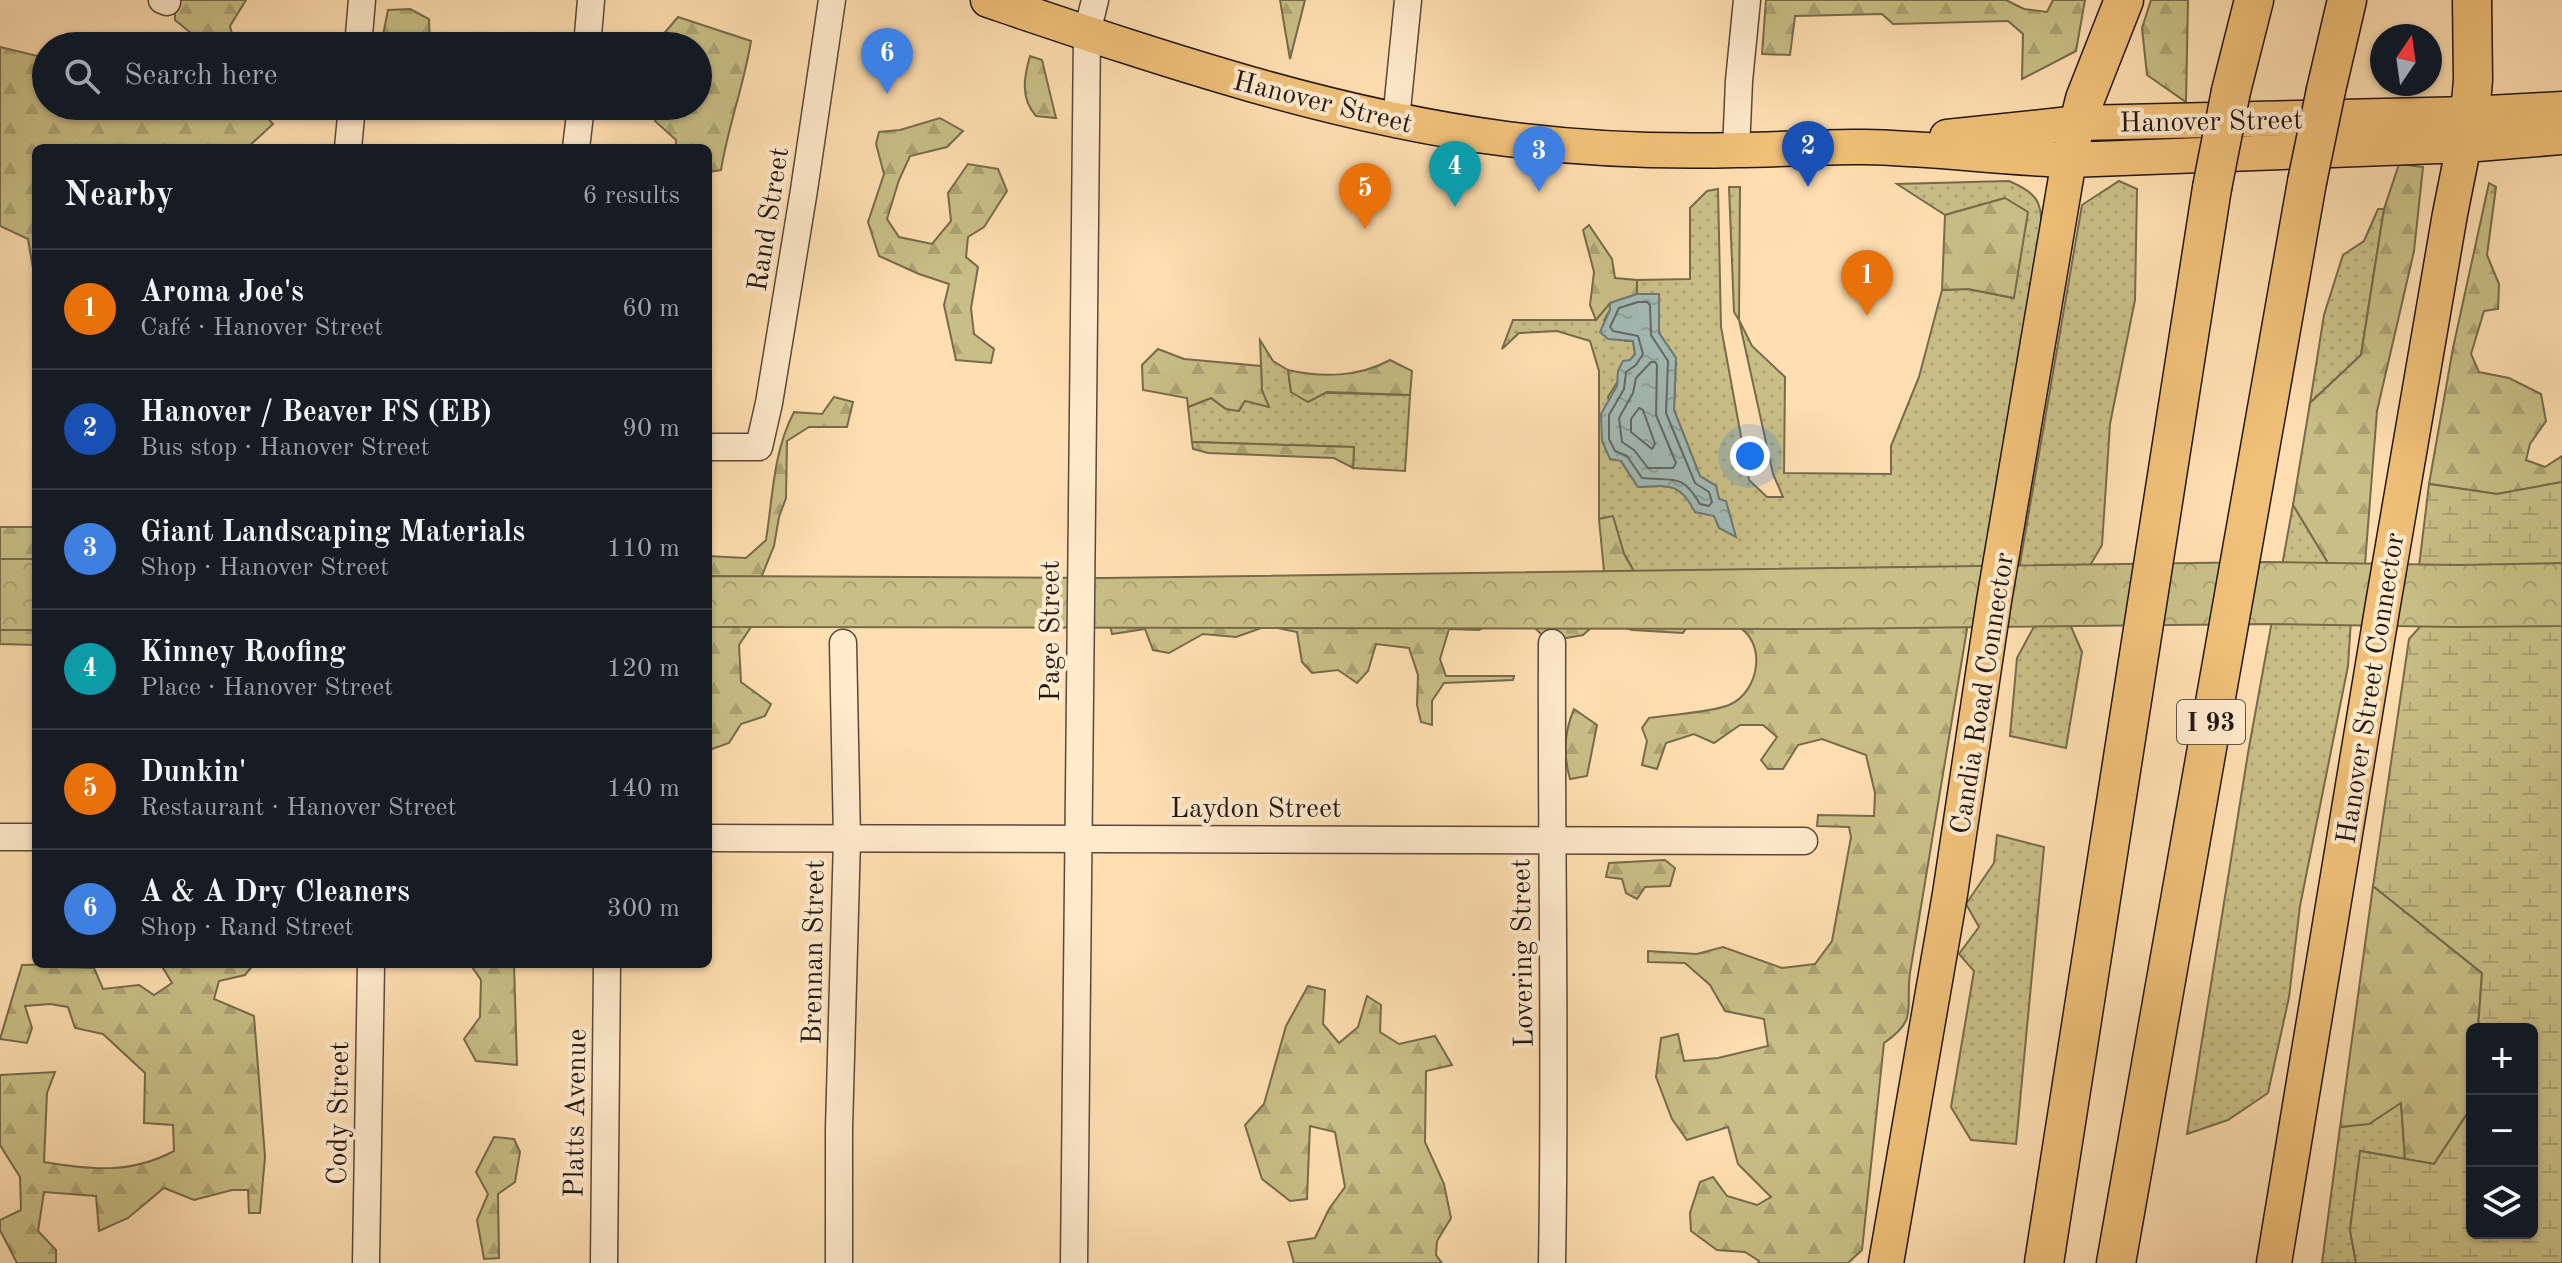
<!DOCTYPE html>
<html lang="en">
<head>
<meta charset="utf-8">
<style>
  body { margin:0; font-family:"Old Standard TT",serif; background:#242831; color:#f1f3f6 }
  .controls { position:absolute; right:24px; bottom:24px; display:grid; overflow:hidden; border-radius:12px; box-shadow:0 2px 6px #0004 }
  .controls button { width:72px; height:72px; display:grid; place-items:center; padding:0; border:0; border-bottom:2px solid #363941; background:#171b24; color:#f1f3f6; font:40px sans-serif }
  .compass { position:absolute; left:2370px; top:24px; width:72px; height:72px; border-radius:50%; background:#171b24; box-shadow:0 2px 6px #0004; rotate:13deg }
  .you { position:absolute; left:1750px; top:456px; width:28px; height:28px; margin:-20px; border:6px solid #fff; border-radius:50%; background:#1a73e8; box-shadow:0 0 0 12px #1a73e833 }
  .badge { display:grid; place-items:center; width:52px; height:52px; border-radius:50%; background:#c59692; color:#fff; font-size:26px; font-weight:700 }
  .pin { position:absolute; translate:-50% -66px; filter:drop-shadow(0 2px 4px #0008) }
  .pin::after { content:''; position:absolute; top:42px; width:28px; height:24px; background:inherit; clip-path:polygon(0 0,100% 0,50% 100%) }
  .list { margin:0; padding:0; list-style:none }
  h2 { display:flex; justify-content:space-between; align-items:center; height:104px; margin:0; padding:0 32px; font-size:34px }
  h2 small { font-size:26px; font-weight:400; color:#9ea1a6 }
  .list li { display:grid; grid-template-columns:52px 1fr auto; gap:24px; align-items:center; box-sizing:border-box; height:120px; padding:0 32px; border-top:2px solid #363941 }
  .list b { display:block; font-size:30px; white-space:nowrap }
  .list p { margin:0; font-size:26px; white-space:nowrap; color:#9ea1a6 }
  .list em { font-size:26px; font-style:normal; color:#9ea1a6 }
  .icon { flex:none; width:44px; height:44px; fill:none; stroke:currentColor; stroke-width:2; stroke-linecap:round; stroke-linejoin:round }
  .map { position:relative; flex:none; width:2562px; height:1263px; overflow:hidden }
  .search { position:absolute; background:#171b24; box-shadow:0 2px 6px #0004; left:32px; top:32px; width:680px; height:88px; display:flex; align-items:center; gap:20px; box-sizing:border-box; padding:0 28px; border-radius:44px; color:#9ea1a6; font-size:30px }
  .panel { position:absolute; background:#171b24; box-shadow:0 2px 6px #0004; left:32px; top:144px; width:680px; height:824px; border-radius:12px }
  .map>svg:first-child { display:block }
  .grass { fill:url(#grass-dots); stroke:#766b4c; stroke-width:2 }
  .forest { fill:url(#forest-firs); stroke:#766b4c; stroke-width:2 }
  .wetland { fill:url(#wetland-marsh); stroke:#766b4c; stroke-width:2 }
  .park { fill:url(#park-crowns); stroke:#766b4c; stroke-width:2 }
  .water { fill:url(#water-ripples); stroke:#6f7974; stroke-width:2 }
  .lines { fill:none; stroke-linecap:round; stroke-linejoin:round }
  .shore { stroke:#626864; stroke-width:2 }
  .minor-casing { stroke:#59493a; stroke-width:29 }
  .major-casing { stroke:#221712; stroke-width:37 }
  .highway-casing { stroke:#221712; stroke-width:41 }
  .minor { stroke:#ffeacc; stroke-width:26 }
  .major { stroke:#f0c078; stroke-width:34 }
  .highway { stroke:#f0c078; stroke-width:38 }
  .highway-bridge-casing { stroke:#221712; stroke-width:41; stroke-linecap:butt }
  .highway-bridge { stroke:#f0c078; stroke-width:38 }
  .labels { text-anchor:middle; stroke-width:8; stroke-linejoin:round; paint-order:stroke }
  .shield { fill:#ffeacc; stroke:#64564a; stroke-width:2 }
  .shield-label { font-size:26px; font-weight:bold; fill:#221712 }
  .street-label { font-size:28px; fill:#221712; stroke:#ffeacc }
</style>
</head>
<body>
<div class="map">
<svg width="2562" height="1263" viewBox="0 0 2562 1263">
  <defs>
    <pattern id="grass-dots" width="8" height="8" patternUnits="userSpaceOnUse" patternTransform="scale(2)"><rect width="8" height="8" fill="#c9bf86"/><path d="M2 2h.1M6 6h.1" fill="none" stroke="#aca373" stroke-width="1.8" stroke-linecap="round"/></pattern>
    <pattern id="forest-firs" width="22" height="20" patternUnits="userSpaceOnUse" patternTransform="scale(2)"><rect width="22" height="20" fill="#c9bf86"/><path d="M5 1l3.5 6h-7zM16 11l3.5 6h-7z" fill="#aca373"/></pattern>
    <pattern id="wetland-marsh" width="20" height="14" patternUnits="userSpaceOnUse" patternTransform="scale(2)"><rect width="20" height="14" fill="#c9bf86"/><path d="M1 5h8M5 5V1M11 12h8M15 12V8" fill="none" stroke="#aca373"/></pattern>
    <pattern id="park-crowns" width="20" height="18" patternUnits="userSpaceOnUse" patternTransform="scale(2)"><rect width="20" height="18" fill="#c9bf86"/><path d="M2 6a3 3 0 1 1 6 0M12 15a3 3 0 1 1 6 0" fill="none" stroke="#aca373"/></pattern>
    <pattern id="water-ripples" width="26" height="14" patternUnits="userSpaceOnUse" patternTransform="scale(2)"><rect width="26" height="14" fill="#a3bab5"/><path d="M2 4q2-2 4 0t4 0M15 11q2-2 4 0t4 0" fill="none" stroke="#8c9f9b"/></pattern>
  </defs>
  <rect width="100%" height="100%" fill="#ffdfb1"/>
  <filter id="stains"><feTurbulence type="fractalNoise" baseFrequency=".0025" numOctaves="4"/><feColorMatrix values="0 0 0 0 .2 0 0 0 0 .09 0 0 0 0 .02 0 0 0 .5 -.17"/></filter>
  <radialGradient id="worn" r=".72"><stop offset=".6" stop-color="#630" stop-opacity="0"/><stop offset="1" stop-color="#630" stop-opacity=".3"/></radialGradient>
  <g class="grass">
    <path d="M 2009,181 C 2040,195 2041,201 2042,235 L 1979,587 L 1639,580 L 1624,554 L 1613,517 L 1599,519 L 1599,371 L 1590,341 L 1557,331 L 1519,333 L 1502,349 L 1513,320 L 1595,320 L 1610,303 L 1610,310 L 1604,320 L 1625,341 L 1633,341 L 1635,354 L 1608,397 L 1621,461 L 1638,487 C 1669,486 1679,481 1695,511 L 1719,499 L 1716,486 L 1700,476 L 1674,410 L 1676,358 L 1659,333 L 1658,294 L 1637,294 L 1637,280 L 1690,279 L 1690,208 L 1707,191 L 1718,189 L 1721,327 L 1749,480 L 1767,497 L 1783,497 L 1773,474 L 1739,320 L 1734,312 L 1729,187 L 1740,187 L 1739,320 L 1752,346 L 1785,377 L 1784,473 L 1891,474 L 1891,446 L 1919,377 L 1942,290 L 1968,289 L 2013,298 L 2005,198 L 1945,215 L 1897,184 Z"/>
    <path d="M 2119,181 L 2137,189 L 2135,300 L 2110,424 L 2102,545 L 2074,593 L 2018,575 L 2082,205 Z"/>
    <path d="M 2378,209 L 2384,209 L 2361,355 L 2310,403 L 2324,315 L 2343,255 L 2364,241 Z"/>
    <path d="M 1260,340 L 1273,361 L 1288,370 L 1291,392 L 1410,395 L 1405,471 L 1353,468 L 1354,447 L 1192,442 L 1188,407 L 1211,398 L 1226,409 L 1239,411 L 1244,401 L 1262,390 Z"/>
    <path d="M 2293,505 L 2327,561 L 2329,592 L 2351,620 L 2348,666 L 2300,906 L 2289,997 L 2268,1093 L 2228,1120 L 2187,1134 L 2248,753 Z"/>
    <path d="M 2065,613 L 2082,652 L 2066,748 L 2010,736 L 2017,658 L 2036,623 Z"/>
    <path d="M 1997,835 L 2044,847 L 2016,1144 L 1971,1140 L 1951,1107 L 1974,971 L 1959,954 L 1979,927 L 1966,904 L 1994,863 Z"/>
    <path d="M 2401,1102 L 2405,1159 L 2361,1151 L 2350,1230 L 2356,1263 L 2322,1263 L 2340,1127 L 2369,1123 Z"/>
  </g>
  <g class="forest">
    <path d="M 175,0 L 246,0 L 230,26 L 235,46 L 186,46 L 191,33 L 175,20 Z"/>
    <path d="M 1280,0 L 1305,0 L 1290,59 Z"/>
    <path d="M 1766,0 L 2006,0 L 2024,9 L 2047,12 L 2053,0 L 2085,0 L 2076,51 L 2022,79 L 2023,34 L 2008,21 L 1893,24 L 1882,14 L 1795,16 L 1790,55 L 1762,54 Z"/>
    <path d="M 2151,0 L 2188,0 L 2186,102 L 2147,75 L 2142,28 Z"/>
    <path d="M 410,9 L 429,19 L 430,43 L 423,46 L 387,46 L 383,35 L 388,10 Z"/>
    <path d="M 678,17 L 751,41 C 744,85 728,126 721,170 L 708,172 L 708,148 L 676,148 L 676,140 L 655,121 L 659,106 L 698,106 L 698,46 L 663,46 L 661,37 Z"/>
    <path d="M 0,47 L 46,58 L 46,106 L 257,106 L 273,124 L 247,148 L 36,148 L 36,286 L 28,239 L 0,226 Z"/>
    <path d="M 1030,56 L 1042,60 L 1056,118 L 1036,116 C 1020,98 1024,77 1030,56 Z"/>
    <path d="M 940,118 L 963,131 L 947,147 L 910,156 L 899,180 L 887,219 L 899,237 L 932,244 L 951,221 L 948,193 L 968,164 L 998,169 L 1007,191 L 984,227 L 968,237 L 966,257 L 978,267 L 971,308 L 974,334 L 994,349 L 991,363 L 956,360 L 944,305 L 949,284 L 919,274 L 879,256 L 868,222 L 884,174 L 876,144 L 879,132 L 900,130 Z"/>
    <path d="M 2399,164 L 2423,167 L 2414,251 L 2377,411 L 2364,577 L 2329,592 L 2327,561 L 2293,505 L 2310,403 L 2361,355 L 2384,209 Z"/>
    <path d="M 2489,183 L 2496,187 L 2487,255 L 2499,284 L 2498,309 L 2484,311 L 2471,354 L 2479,372 L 2509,378 L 2541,394 L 2546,421 L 2530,444 L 2526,460 L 2545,467 L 2562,456 L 2562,482 L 2497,494 L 2429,484 L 2453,348 Z"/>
    <path d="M 2005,198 L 2028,212 L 2014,298 L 1968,289 L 1942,290 L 1945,215 Z"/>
    <path d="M 1589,225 L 1612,259 L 1615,278 L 1637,280 L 1637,294 L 1610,303 L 1596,320 L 1590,305 L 1594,272 L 1583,230 Z"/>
    <path d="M 1158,349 L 1184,359 L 1261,366 L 1262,390 L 1269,407 L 1245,401 L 1239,411 L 1226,409 L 1211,398 L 1188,407 L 1187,398 L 1143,390 L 1142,365 Z"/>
    <path d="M 1390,360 L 1412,371 L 1410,395 L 1327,392 L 1308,402 L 1291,392 L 1288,370 C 1322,378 1359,377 1390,360 Z"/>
    <path d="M 834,397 L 853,402 L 847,427 L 809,427 L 787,441 L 786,498 L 779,517 L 774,546 L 756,590 L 757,618 L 739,645 L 741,682 L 771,704 L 765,716 L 741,724 L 729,743 L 709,750 L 708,556 L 746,558 L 766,540 C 773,496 773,452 794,412 L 822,414 Z"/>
    <path d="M 1192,442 L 1354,447 L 1353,468 L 1334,458 L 1208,453 L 1193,449 Z"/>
    <path d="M 1613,516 L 1624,554 L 1639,580 L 1968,623 L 1910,973 C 1905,1009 1919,1019 1884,1043 L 1862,1250 L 1848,1263 L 1758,1263 L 1759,1261 L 1745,1252 L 1717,1250 L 1691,1231 L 1690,1213 L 1700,1182 L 1713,1177 L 1727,1196 L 1757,1205 L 1771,1197 L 1738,1164 L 1728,1127 L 1687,1140 L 1672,1119 L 1656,1077 L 1661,1038 L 1678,1034 L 1684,1061 L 1718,1058 L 1768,1046 L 1764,1019 L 1725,1011 L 1710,985 L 1685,963 L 1648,962 L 1648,951 L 1697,954 L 1723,947 L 1782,968 L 1815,964 L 1832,941 L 1851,837 L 1849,827 L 1817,826 L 1818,815 L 1874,816 L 1875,793 L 1866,755 L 1822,739 L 1798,745 L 1783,769 L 1768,769 L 1761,760 L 1777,737 L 1763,725 L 1740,725 L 1714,743 L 1694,734 L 1666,743 L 1657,769 L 1642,765 L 1647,741 L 1642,728 L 1649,718 C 1670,715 1712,712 1729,705 C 1760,692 1768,640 1735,625 C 1723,620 1704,622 1691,621 L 1683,633 L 1632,630 L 1613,624 L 1591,628 L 1583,635 L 1566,638 L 1543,636 L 1527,620 L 1497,621 L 1479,630 L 1449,629 L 1440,659 L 1446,676 L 1514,676 L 1513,680 L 1444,683 L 1432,701 L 1432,725 L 1421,722 L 1417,705 L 1418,675 L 1409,648 L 1376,644 L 1368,671 L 1357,683 L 1338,670 L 1312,673 L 1302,662 L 1297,632 L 1267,626 L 1236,637 L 1203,634 L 1169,653 L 1153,650 L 1145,629 L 1112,634 L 1105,602 L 1606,592 L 1599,519 Z"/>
    <path d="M 0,527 L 36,527 L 36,645 L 0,644 Z"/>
    <path d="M 1574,709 L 1597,725 L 1587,776 L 1570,779 C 1563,755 1564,732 1574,709 Z"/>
    <path d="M 1665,860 L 1675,868 L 1670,886 L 1645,887 L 1637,899 L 1626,893 L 1622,879 L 1606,877 L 1609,863 Z"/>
    <path d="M 2373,886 L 2482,973 L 2478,1029 L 2472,1029 L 2471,1108 L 2434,1164 L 2405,1159 L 2401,1103 L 2369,1124 L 2340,1127 Z"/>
    <path d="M 61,964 L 61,967 L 94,968 L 103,989 L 139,985 L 154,995 L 172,983 L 163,968 L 166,964 L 254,964 L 245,975 L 219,981 L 214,999 L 254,1016 L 265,1157 L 260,1213 L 249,1213 L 248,1190 L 232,1190 L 194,1200 L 164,1188 L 128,1218 L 99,1231 L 96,1196 L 44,1192 L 38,1231 L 56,1250 L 56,1263 L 17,1263 L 0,1230 L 0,1220 L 21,1210 L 20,1177 L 0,1145 L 0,1075 L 55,1072 L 47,1093 L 44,1162 C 91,1170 131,1174 174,1151 L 173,1125 L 144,1123 L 145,1073 L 103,1034 L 75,1028 L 68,1007 L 50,1004 L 25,1006 L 32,1028 L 27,1043 L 0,1039 L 22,965 Z"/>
    <path d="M 470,964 L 514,964 L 517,1065 L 476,1061 L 464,1039 L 480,1017 L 481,980 Z"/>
    <path d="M 1308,986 L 1325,990 L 1323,1024 L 1339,1043 L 1358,1027 L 1367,996 L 1381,1005 L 1380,1032 L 1399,1044 L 1435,1036 L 1452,1065 L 1426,1071 L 1425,1142 L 1444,1184 L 1451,1218 L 1437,1241 L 1436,1255 L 1442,1263 L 1294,1263 L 1288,1242 L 1315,1238 L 1329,1209 L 1345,1187 L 1335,1132 L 1310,1126 L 1307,1199 L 1290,1201 L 1262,1179 L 1245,1125 L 1264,1104 L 1286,1026 Z"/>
    <path d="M 494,1137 L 514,1139 L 520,1152 L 515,1182 L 498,1194 L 499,1258 L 484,1259 L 477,1220 L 488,1194 L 476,1172 Z"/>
  </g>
  <g class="wetland">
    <path d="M 2562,482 L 2562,588 L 2418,575 L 2429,484 L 2497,494 Z"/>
    <path d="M 2562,617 L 2562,1263 L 2356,1263 L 2350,1230 L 2360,1151 L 2434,1164 L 2471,1108 L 2472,1100 L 2472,1233 L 2532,1233 L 2532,1029 L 2478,1029 L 2482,973 L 2373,886 L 2409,639 L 2427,619 Z"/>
  </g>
  <g class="park">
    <rect x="0" y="559" width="36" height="71"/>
    <path d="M 2266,562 L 2456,565 L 2562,563 L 2562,626 L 2455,627 L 2266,624 L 1815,629 L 708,627 L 708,576 L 1103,578 Z"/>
  </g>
  <path class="water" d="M 1637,294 L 1659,294 L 1659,333 L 1676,358 L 1674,410 L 1700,476 L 1716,486 L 1719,499 L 1726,501 L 1736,537 L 1719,528 L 1714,516 L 1695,512 C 1679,481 1669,486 1638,487 L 1621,461 L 1610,459 L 1602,441 L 1601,414 L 1617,386 L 1618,371 L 1623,361 L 1630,360 L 1635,354 L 1633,341 L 1608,339 L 1600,332 L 1610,310 L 1610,303 Z"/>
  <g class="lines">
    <g class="shore">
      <path d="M 1638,302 L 1647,302 L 1650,305 L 1651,335 L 1668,361 L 1666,413 L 1695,483 L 1709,492 L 1712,502 L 1709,506 L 1700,504 C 1682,473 1674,481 1642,478 L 1627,456 L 1615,451 L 1609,439 L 1609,415 L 1624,389 L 1626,372 L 1636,365 L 1643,354 L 1638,336 L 1613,331 L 1610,327 L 1619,308 Z"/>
      <path d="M 1651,362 L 1655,362 L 1657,365 L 1656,415 L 1676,463 L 1673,468 L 1648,468 L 1634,450 L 1622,442 L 1619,418 L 1633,393 L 1636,378 Z"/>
      <path d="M 1639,408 L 1643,410 L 1655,444 L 1652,449 L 1631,432 L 1631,419 Z"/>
    </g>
    <defs>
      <g id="minor">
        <path d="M 162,0 L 167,2"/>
        <path d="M 358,46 L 362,0"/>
        <path d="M 587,46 L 591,0"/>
        <path d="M 1396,120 L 1408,0"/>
        <path d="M 348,148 L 352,106"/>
        <path d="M 576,148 L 581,106"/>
        <path d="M 1736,150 L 1739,81 L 1747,0"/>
        <path d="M 708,447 L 759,447 L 769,403 L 804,190 L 832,0"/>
        <path d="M 0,837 L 36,837"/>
        <path d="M 708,838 L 1804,841"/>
        <path d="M 366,1263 L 371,964"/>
        <path d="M 604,1263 L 607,964"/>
        <path d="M 839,1263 L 839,1129 L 847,839 L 843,643"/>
        <path d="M 1074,1263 L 1087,33 L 1095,0"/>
        <path d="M 1552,1263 C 1556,1056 1551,849 1552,643"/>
      </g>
      <g id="major">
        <path d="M 988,0 C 1157,57 1329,116 1507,139 C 1583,149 1660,152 1737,150 C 1779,150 1821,146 1864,147 C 1932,148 2000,158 2069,160 L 2465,145 L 2562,137"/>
        <path d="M 1947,137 L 2079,123 L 2470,114 L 2562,109"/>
        <path d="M 1886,1263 L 1950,894 L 1994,601 L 2069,160 L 2074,139"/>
        <path d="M 2274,1263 L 2383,604 L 2450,214 L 2468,124"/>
      </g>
      <g id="highway">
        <path d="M 2326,90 L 2347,0"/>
        <path d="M 2231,91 L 2254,0"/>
        <path d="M 2470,114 L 2473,80 L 2472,0"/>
        <path d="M 2079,123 L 2085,99 L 2124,0"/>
        <path d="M 2044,1263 L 2212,188"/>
        <path d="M 2116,1263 L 2307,182"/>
      </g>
    </defs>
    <use href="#minor" class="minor-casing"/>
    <use href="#major" class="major-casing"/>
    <use href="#highway" class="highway-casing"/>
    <use href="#minor" class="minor"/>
    <use href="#major" class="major"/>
    <use href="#highway" class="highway"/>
    <defs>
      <g id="highway-bridge">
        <path d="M 2307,182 L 2326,90"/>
        <path d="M 2212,188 L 2231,91"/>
      </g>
    </defs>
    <use href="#highway-bridge" class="highway-bridge-casing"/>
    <use href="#highway-bridge" class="highway-bridge"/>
  </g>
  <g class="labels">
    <rect class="shield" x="2177" y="700" width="68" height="44" rx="6"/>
    <g class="shield-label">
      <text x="2211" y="731">I 93</text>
    </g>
    <g class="street-label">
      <text transform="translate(1323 101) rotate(14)" y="10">Hanover Street</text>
      <text transform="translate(2211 120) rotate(-1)" y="10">Hanover Street</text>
      <text transform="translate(767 219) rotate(-81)" y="10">Rand Street</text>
      <text transform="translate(1049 631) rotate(-90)" y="10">Page Street</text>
      <text transform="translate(2369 688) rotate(-81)" y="10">Hanover Street Connector</text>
      <text transform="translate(1981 693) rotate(-81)" y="10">Candia Road Connector</text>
      <text x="1256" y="817">Laydon Street</text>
      <text transform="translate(812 952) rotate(-89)" y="10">Brennan Street</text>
      <text transform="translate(1521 953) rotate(-91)" y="10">Lovering Street</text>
      <text transform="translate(337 1113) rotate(-89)" y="10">Cody Street</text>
      <text transform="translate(574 1113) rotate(-89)" y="10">Platts Avenue</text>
    </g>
  </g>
  <rect width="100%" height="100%" filter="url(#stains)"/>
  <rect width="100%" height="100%" fill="url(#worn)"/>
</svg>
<div class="controls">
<button>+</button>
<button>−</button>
<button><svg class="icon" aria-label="layers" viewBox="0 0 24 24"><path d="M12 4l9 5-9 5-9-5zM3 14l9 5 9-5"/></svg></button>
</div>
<svg class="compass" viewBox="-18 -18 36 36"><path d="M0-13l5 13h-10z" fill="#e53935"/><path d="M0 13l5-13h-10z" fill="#9ea1a6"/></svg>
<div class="you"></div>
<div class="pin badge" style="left:1867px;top:316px;background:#e8710a">1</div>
<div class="pin badge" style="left:1808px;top:187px;background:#1a4fb4">2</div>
<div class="pin badge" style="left:1539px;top:192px;background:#3f7fe0">3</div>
<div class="pin badge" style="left:1455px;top:207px;background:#0f9aa8">4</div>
<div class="pin badge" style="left:1365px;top:229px;background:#e8710a">5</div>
<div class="pin badge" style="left:887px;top:94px;background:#3f7fe0">6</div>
<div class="search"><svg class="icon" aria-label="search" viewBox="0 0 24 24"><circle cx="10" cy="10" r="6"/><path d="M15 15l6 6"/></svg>Search here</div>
<section class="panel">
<h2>Nearby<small>6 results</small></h2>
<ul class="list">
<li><span class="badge" style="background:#e8710a">1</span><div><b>Aroma Joe's</b><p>Café · Hanover Street</p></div><em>60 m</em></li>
<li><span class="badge" style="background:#1a4fb4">2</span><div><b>Hanover / Beaver FS (EB)</b><p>Bus stop · Hanover Street</p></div><em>90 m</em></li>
<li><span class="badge" style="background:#3f7fe0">3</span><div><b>Giant Landscaping Materials</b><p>Shop · Hanover Street</p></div><em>110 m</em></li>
<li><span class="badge" style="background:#0f9aa8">4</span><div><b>Kinney Roofing</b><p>Place · Hanover Street</p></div><em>120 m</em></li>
<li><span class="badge" style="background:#e8710a">5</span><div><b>Dunkin'</b><p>Restaurant · Hanover Street</p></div><em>140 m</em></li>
<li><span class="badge" style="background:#3f7fe0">6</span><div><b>A &amp; A Dry Cleaners</b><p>Shop · Rand Street</p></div><em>300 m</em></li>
</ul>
</section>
</div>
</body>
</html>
